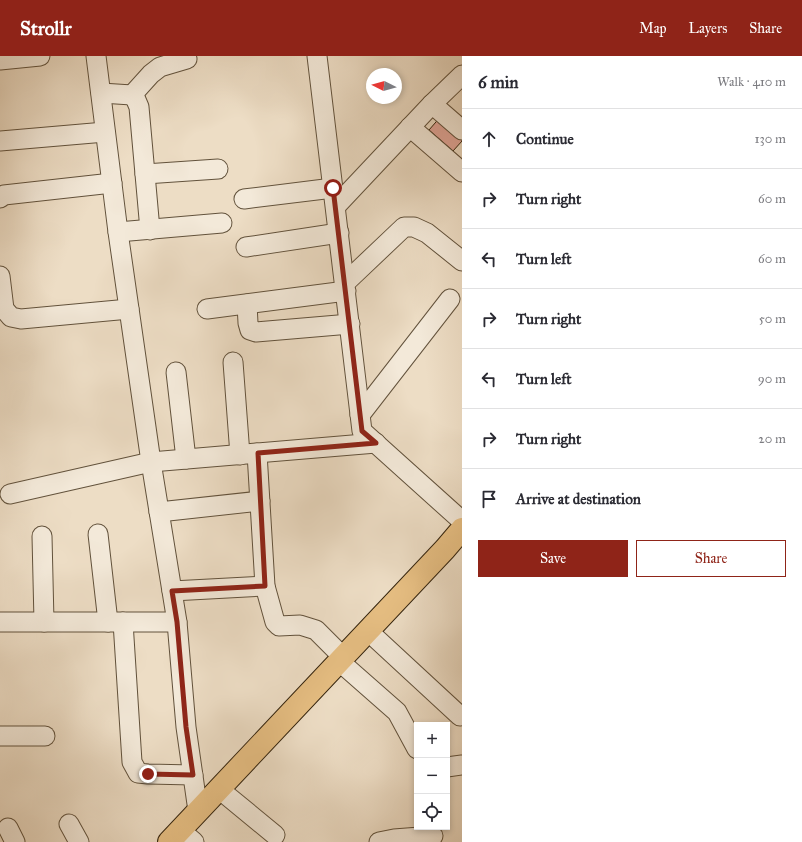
<!DOCTYPE html>
<html lang="en">
<head>
<meta charset="utf-8">
<style>
  body { margin:0; font-family:"IM FELL Great Primer",serif; background:#f7f7f7; color:#2b2b33 }
  .controls { position:absolute; right:12px; bottom:12px; display:grid; overflow:hidden; border-radius:0px; box-shadow:0 2px 6px #0003 }
  .controls button { width:36px; height:36px; display:grid; place-items:center; padding:0; border:0; border-bottom:1px solid #e1e1e2; background:#fff; color:#2b2b33; font:20px sans-serif }
  .compass { position:absolute; left:366px; top:12px; width:36px; height:36px; border-radius:50%; background:#fff; box-shadow:0 2px 6px #0003; rotate:276deg }
  .stop { position:absolute; width:12px; height:12px; margin:-9px; border:3px solid #8f2418; border-radius:50%; background:#fff }
  .stop.end { background:#8f2418; border-color:#fff; box-shadow:0 1px 4px #0008 }
  .list { margin:0; padding:0; list-style:none }
  h2 { display:flex; justify-content:space-between; align-items:center; height:52px; margin:0; padding:0 16px; font-size:17px }
  h2 small { font-size:13px; font-weight:400; color:#7c7c81 }
  .list li { display:grid; grid-template-columns:26px 1fr auto; gap:12px; align-items:center; box-sizing:border-box; height:60px; padding:0 16px; border-top:1px solid #e1e1e2 }
  .list b { display:block; font-size:15px; white-space:nowrap }
  .list em { font-size:13px; font-style:normal; color:#7c7c81 }
  .actions { display:flex; gap:8px; padding:12px 16px }
  .actions a { flex:1; padding:9px 0; border:1px solid #8f2418; border-radius:0px; text-align:center; font-size:14px; color:#8f2418 }
  .actions .main { background:#8f2418; color:#fff }
  .icon { flex:none; width:22px; height:22px; fill:none; stroke:currentColor; stroke-width:2; stroke-linecap:round; stroke-linejoin:round }
  .map { position:relative; flex:none; width:462px; height:786px; overflow:hidden }
  header { display:flex; align-items:center; gap:24px; box-sizing:border-box; height:56px; padding:0 20px; background:#8f2418; color:#fff }
  header strong { font-size:19px }
  nav { display:flex; gap:22px; margin-inline-start:auto; font-size:14px }
  main { display:flex }
  aside { flex:1; background:#fff }
  .map>svg:first-child { display:block }
  .building { fill:#e2a79a; stroke:#34240e }
  .lines { fill:none; stroke-linecap:round; stroke-linejoin:round }
  .minor-casing { stroke:#62523c; stroke-width:21 }
  .major-casing { stroke:#34240e; stroke-width:24 }
  .minor { stroke:#f3e9d9; stroke-width:19 }
  .major { stroke:#e6be82; stroke-width:22 }
  .route { stroke:#8f2418; stroke-width:5 }
</style>
</head>
<body>
<header>
<strong>Strollr</strong>
<nav><a>Map</a><a>Layers</a><a>Share</a></nav>
</header>
<main>
<div class="map">
<svg width="462" height="786" viewBox="0 0 462 786">
  <rect width="100%" height="100%" fill="#edddc5"/>
  <filter id="stains"><feTurbulence type="fractalNoise" baseFrequency=".005" numOctaves="4"/><feColorMatrix values="0 0 0 0 .2 0 0 0 0 .09 0 0 0 0 .02 0 0 0 .5 -.17"/></filter>
  <radialGradient id="worn" r=".72"><stop offset=".6" stop-color="#630" stop-opacity="0"/><stop offset="1" stop-color="#630" stop-opacity=".3"/></radialGradient>
  <path class="building" d="M 442,59 L 462,76 L 462,85 L 453,95 L 429,74 Z"/>
  <g class="lines">
    <defs>
      <g id="minor">
        <path d="M 96,0 L 118,176 L 151,406 L 177,566"/>
        <path d="M 317,0 L 362,375 L 462,465"/>
        <path d="M 0,4 L 40,0"/>
        <path d="M 101,37 L 132,39 L 136,44 L 139,51 L 150,174"/>
        <path d="M 132,39 L 151,18 L 160,11 L 187,3"/>
        <path d="M 432,48 L 462,74"/>
        <path d="M 410,71 L 462,116"/>
        <path d="M 0,85 L 105,76"/>
        <path d="M 145,118 L 218,113"/>
        <path d="M 0,142 L 4,139 L 112,127"/>
        <path d="M 244,143 L 333,132"/>
        <path d="M 336,150 L 432,48 L 462,19"/>
        <path d="M 118,176 L 222,167"/>
        <path d="M 246,191 L 339,177"/>
        <path d="M 0,220 L 4,253 L 11,261 L 21,263 L 129,253"/>
        <path d="M 345,227 L 404,171 L 414,171 L 427,177 L 462,205"/>
        <path d="M 247,248 L 248,267 L 250,274 L 256,276 L 350,268"/>
        <path d="M 207,253 L 346,235"/>
        <path d="M 233,306 L 240,399"/>
        <path d="M 176,316 L 186,403"/>
        <path d="M 360,359 L 450,243"/>
        <path d="M 257,397 L 265,530 L 275,566 L 279,570 L 300,569 L 316,574 L 343,601"/>
        <path d="M 10,438 L 151,406 L 376,387"/>
        <path d="M 159,456 L 260,445"/>
        <path d="M 98,478 L 108,566"/>
        <path d="M 42,480 L 44,566"/>
        <path d="M 172,535 L 265,530"/>
        <path d="M 0,566 L 177,566 L 186,671 L 198,755"/>
        <path d="M 123,566 L 132,706 L 138,717 L 148,718 L 193,719"/>
        <path d="M 368,575 L 460,660"/>
        <path d="M 339,605 L 397,656 L 417,693"/>
        <path d="M 0,680 L 45,680"/>
        <path d="M 447,711 L 462,709"/>
        <path d="M 219,733 L 275,779"/>
        <path d="M 69,768 L 79,786"/>
        <path d="M 8,772 L 15,786"/>
        <path d="M 180,774 L 194,786"/>
        <path d="M 379,786 L 394,783 L 433,780"/>
      </g>
      <path id="major" d="M 169,786 L 445,493 L 462,473"/>
    </defs>
    <use href="#minor" class="minor-casing"/>
    <use href="#major" class="major-casing"/>
    <use href="#minor" class="minor"/>
    <use href="#major" class="major"/>
  </g>
  <g class="lines">
    <path class="route" d="M 148,718 L 193,719 L 186,671 L 177,566 L 172,535 L 265,530 L 258,397 L 376,387 L 362,375 L 333,132"/>
  </g>
  <rect width="100%" height="100%" filter="url(#stains)"/>
  <rect width="100%" height="100%" fill="url(#worn)"/>
</svg>
<div class="controls">
<button>+</button>
<button>−</button>
<button><svg class="icon" aria-label="locate" viewBox="0 0 24 24"><circle cx="12" cy="12" r="6"/><path d="M12 2v4M12 18v4M2 12h4M18 12h4"/></svg></button>
</div>
<svg class="compass" viewBox="-18 -18 36 36"><path d="M0-13l5 13h-10z" fill="#e53935"/><path d="M0 13l5-13h-10z" fill="#7c7c81"/></svg>
<div class="stop" style="left:333px;top:132px"></div>
<div class="stop end" style="left:148px;top:718px"></div>
</div>
<aside>
<h2>6 min<small>Walk · 410 m</small></h2>
<ul class="list">
<li><svg class="icon" aria-label="ahead" viewBox="0 0 24 24"><path d="M12 20V5M6 11l6-6 6 6"/></svg><div><b>Continue</b></div><em>130 m</em></li>
<li><svg class="icon" aria-label="right" viewBox="0 0 24 24"><path d="M7 20v-9h11M14 6l5 5-5 5"/></svg><div><b>Turn right</b></div><em>60 m</em></li>
<li><svg class="icon" aria-label="left" viewBox="0 0 24 24"><path d="M17 20v-9H6M10 6l-5 5 5 5"/></svg><div><b>Turn left</b></div><em>60 m</em></li>
<li><svg class="icon" aria-label="right" viewBox="0 0 24 24"><path d="M7 20v-9h11M14 6l5 5-5 5"/></svg><div><b>Turn right</b></div><em>50 m</em></li>
<li><svg class="icon" aria-label="left" viewBox="0 0 24 24"><path d="M17 20v-9H6M10 6l-5 5 5 5"/></svg><div><b>Turn left</b></div><em>90 m</em></li>
<li><svg class="icon" aria-label="right" viewBox="0 0 24 24"><path d="M7 20v-9h11M14 6l5 5-5 5"/></svg><div><b>Turn right</b></div><em>20 m</em></li>
<li><svg class="icon" aria-label="arrive" viewBox="0 0 24 24"><path d="M6 21V4h12l-3 4 3 4H6"/></svg><div><b>Arrive at destination</b></div></li>
</ul>
<div class="actions"><a class="main">Save</a><a>Share</a></div>
</aside>
</main>
</body>
</html>
